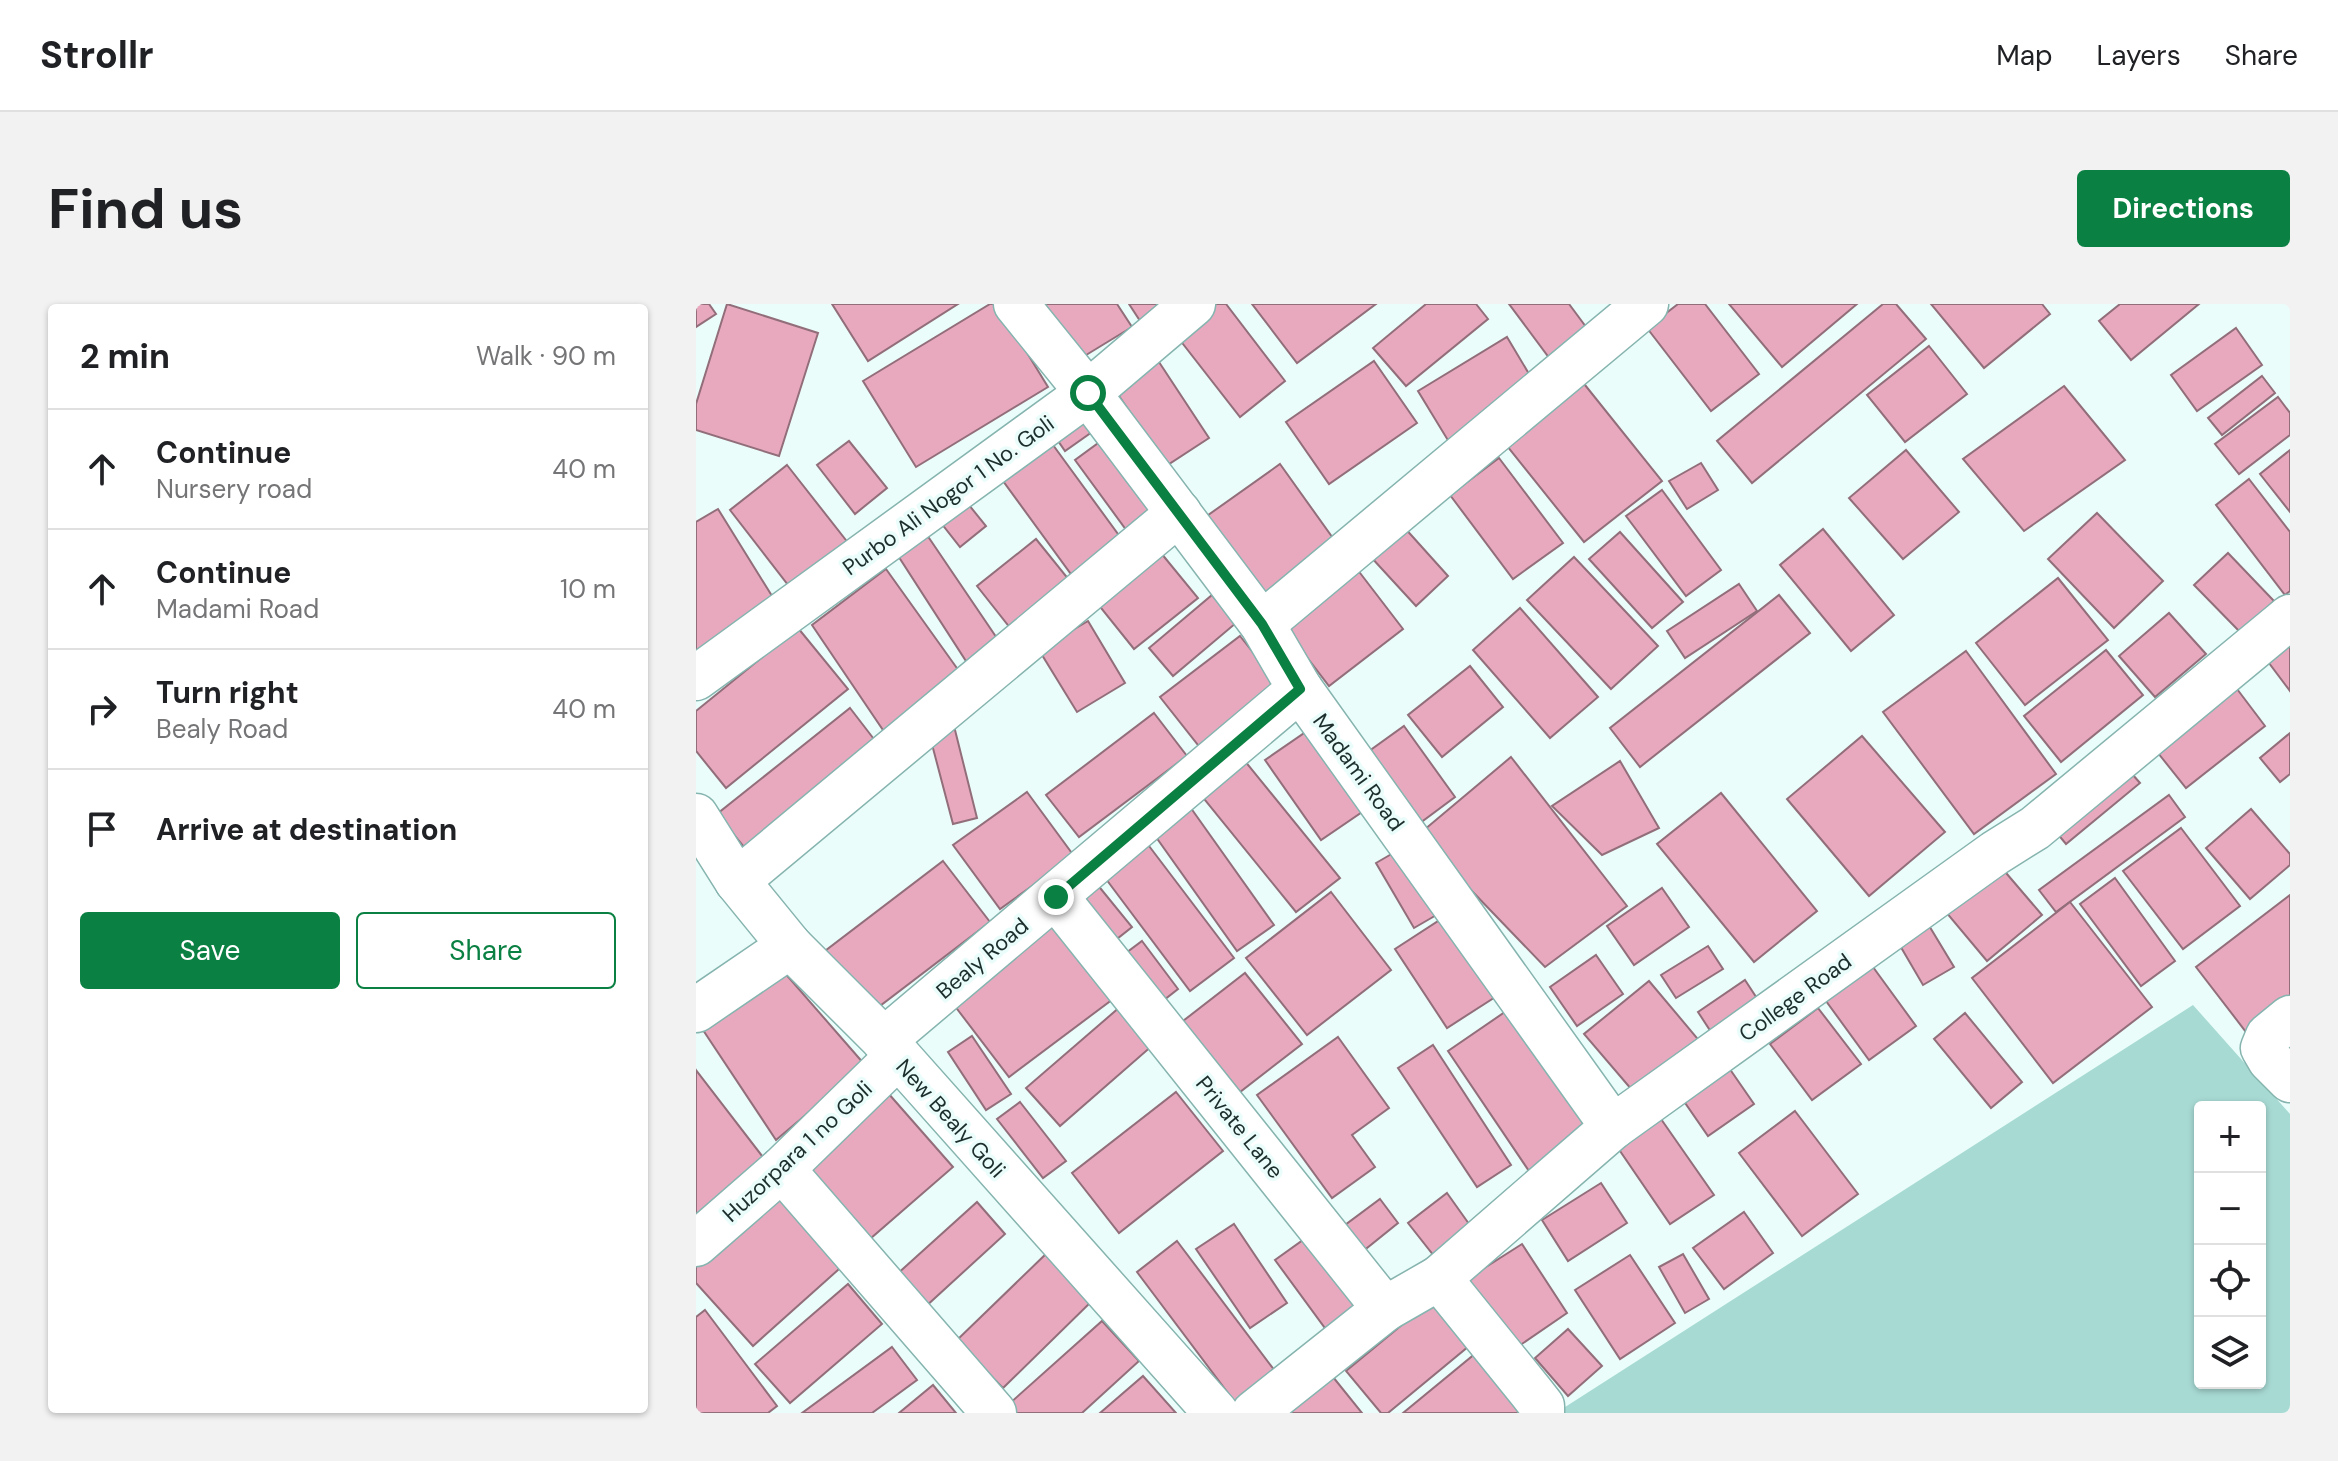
<!DOCTYPE html>
<html lang="en">
<head>
<meta charset="utf-8">
<style>
  body { margin:0; font-family:"DM Sans",sans-serif; background:#f2f2f2; color:#202124 }
  .controls { position:absolute; right:24px; bottom:24px; display:grid; overflow:hidden; border-radius:8px; box-shadow:0 2px 6px #0004 }
  .controls button { width:72px; height:72px; display:grid; place-items:center; padding:0; border:0; border-bottom:2px solid #e0e0e0; background:#fff; color:#202124; font:40px sans-serif }
  .stop { position:absolute; width:24px; height:24px; margin:-18px; border:6px solid #0b8043; border-radius:50%; background:#fff }
  .stop.end { background:#0b8043; border-color:#fff; box-shadow:0 2px 8px #0008 }
  .list { margin:0; padding:0; list-style:none }
  h2 { display:flex; justify-content:space-between; align-items:center; height:104px; margin:0; padding:0 32px; font-size:34px }
  h2 small { font-size:26px; font-weight:400; color:#757577 }
  .list li { display:grid; grid-template-columns:52px 1fr auto; gap:24px; align-items:center; box-sizing:border-box; height:120px; padding:0 32px; border-top:2px solid #e0e0e0 }
  .list b { display:block; font-size:30px; white-space:nowrap }
  .list p { margin:0; font-size:26px; white-space:nowrap; color:#757577 }
  .list em { font-size:26px; font-style:normal; color:#757577 }
  .actions { display:flex; gap:16px; padding:24px 32px }
  .actions a { flex:1; padding:18px 0; border:2px solid #0b8043; border-radius:8px; text-align:center; font-size:28px; color:#0b8043 }
  .actions .main { background:#0b8043; color:#fff }
  .icon { flex:none; width:44px; height:44px; fill:none; stroke:currentColor; stroke-width:2; stroke-linecap:round; stroke-linejoin:round }
  .map { position:relative; flex:none; width:1594px; height:1109px; overflow:hidden; border-radius:8px }
  header { display:flex; align-items:center; gap:48px; box-sizing:border-box; height:112px; padding:0 40px; background:#fff; border-bottom:2px solid #e0e0e0 }
  header strong { font-size:38px }
  nav { display:flex; gap:44px; margin-inline-start:auto; font-size:28px }
  .intro { display:flex; align-items:center; justify-content:space-between; box-sizing:border-box; height:192px; padding:0 48px }
  h1 { margin:0; font-size:56px }
  .button { padding:20px 36px; border-radius:8px; background:#0b8043; color:#fff; font-size:28px; font-weight:700 }
  main { display:flex; gap:48px; padding:0 48px }
  aside { flex:1; background:#fff; border-radius:8px; box-shadow:0 2px 6px #0004 }
  .map>svg:first-child { display:block }
  .green { fill:#a8dad4; fill-rule:evenodd }
  .building { fill:#e8a9bf; stroke:#926e7a; stroke-width:2 }
  .lines { fill:none; stroke-linecap:round; stroke-linejoin:round }
  .minor-casing { stroke:#86b4af; stroke-width:47 }
  .minor { stroke:#fff; stroke-width:44 }
  .route { stroke:#0b8043; stroke-width:10 }
  .labels { text-anchor:middle; stroke-width:7; stroke-linejoin:round; paint-order:stroke }
  .street-label { font-size:22px; fill:#1c2e2c; stroke:#eafdfa }
</style>
</head>
<body>
<header>
<strong>Strollr</strong>
<nav><a>Map</a><a>Layers</a><a>Share</a></nav>
</header>
<div class="intro"><h1>Find us</h1><a class="button">Directions</a></div>
<main>
<aside>
<h2>2 min<small>Walk · 90 m</small></h2>
<ul class="list">
<li><svg class="icon" aria-label="ahead" viewBox="0 0 24 24"><path d="M12 20V5M6 11l6-6 6 6"/></svg><div><b>Continue</b><p>Nursery road</p></div><em>40 m</em></li>
<li><svg class="icon" aria-label="ahead" viewBox="0 0 24 24"><path d="M12 20V5M6 11l6-6 6 6"/></svg><div><b>Continue</b><p>Madami Road</p></div><em>10 m</em></li>
<li><svg class="icon" aria-label="right" viewBox="0 0 24 24"><path d="M7 20v-9h11M14 6l5 5-5 5"/></svg><div><b>Turn right</b><p>Bealy Road</p></div><em>40 m</em></li>
<li><svg class="icon" aria-label="arrive" viewBox="0 0 24 24"><path d="M6 21V4h12l-3 4 3 4H6"/></svg><div><b>Arrive at destination</b></div></li>
</ul>
<div class="actions"><a class="main">Save</a><a>Share</a></div>
</aside>
<div class="map">
<svg width="1594" height="1109" viewBox="0 0 1594 1109">
  <rect width="100%" height="100%" fill="#eafdfa"/>
  <path class="green" d="M 1497,701 L 1594,810 L 1594,1109 L 869,1109 L 866,1105 ZM 1504,803 L 1564,803 L 1564,1079 L 1504,1079 Z"/>
  <g class="building">
    <path d="M 0,0 L 13,0 L 20,10 L 0,23 Z"/>
    <path d="M 31,0 L 122,29 L 83,152 L 0,126 L 0,100 Z"/>
    <path d="M 136,0 L 262,0 L 172,57 Z"/>
    <path d="M 294,0 L 301,0 L 352,83 L 220,163 L 167,77 Z"/>
    <path d="M 340,0 L 421,0 L 436,23 L 377,59 Z"/>
    <path d="M 433,0 L 484,0 L 450,26 Z"/>
    <path d="M 520,0 L 530,0 L 589,77 L 544,113 L 480,31 Z"/>
    <path d="M 556,0 L 680,0 L 601,59 Z"/>
    <path d="M 730,0 L 780,0 L 792,15 L 710,82 L 677,44 Z"/>
    <path d="M 813,0 L 873,0 L 896,31 L 857,59 Z"/>
    <path d="M 982,0 L 1009,0 L 1063,70 L 1015,107 L 951,24 Z"/>
    <path d="M 1033,0 L 1161,0 L 1086,63 Z"/>
    <path d="M 1187,0 L 1200,0 L 1230,35 L 1056,179 L 1021,137 Z"/>
    <path d="M 1235,0 L 1346,0 L 1354,10 L 1288,64 Z"/>
    <path d="M 1424,0 L 1503,0 L 1435,56 L 1403,17 Z"/>
    <path d="M 1540,24 L 1566,61 L 1501,107 L 1475,71 Z"/>
    <path d="M 811,33 L 842,85 L 753,138 L 722,87 Z"/>
    <path d="M 1233,42 L 1271,90 L 1209,138 L 1171,91 Z"/>
    <path d="M 461,55 L 513,134 L 470,162 L 417,83 Z"/>
    <path d="M 678,57 L 721,119 L 633,180 L 590,118 Z"/>
    <path d="M 1566,72 L 1579,89 L 1526,131 L 1512,114 Z"/>
    <path d="M 885,76 L 966,177 L 888,238 L 807,137 Z"/>
    <path d="M 1368,82 L 1429,156 L 1328,227 L 1267,155 Z"/>
    <path d="M 1582,93 L 1594,109 L 1594,131 L 1543,170 L 1519,140 Z"/>
    <path d="M 385,112 L 396,128 L 369,147 L 358,131 Z"/>
    <path d="M 349,130 L 430,241 L 380,277 L 299,166 Z"/>
    <path d="M 153,137 L 191,184 L 159,210 L 121,161 Z"/>
    <path d="M 405,137 L 465,219 L 439,238 L 379,156 Z"/>
    <path d="M 1210,146 L 1263,208 L 1207,255 L 1153,194 Z"/>
    <path d="M 1594,146 L 1594,208 L 1564,170 Z"/>
    <path d="M 803,154 L 867,239 L 817,275 L 754,191 Z"/>
    <path d="M 1005,159 L 1022,186 L 991,205 L 973,177 Z"/>
    <path d="M 584,160 L 644,244 L 567,298 L 508,214 Z"/>
    <path d="M 91,161 L 153,240 L 96,286 L 34,206 Z"/>
    <path d="M 1553,175 L 1594,228 L 1594,287 L 1589,291 L 1520,201 Z"/>
    <path d="M 966,186 L 1025,266 L 990,292 L 930,212 Z"/>
    <path d="M 264,190 L 290,222 L 264,243 L 238,210 Z"/>
    <path d="M 22,205 L 81,300 L 0,349 L 0,218 Z"/>
    <path d="M 1401,209 L 1467,277 L 1418,324 L 1352,255 Z"/>
    <path d="M 707,222 L 752,272 L 720,302 L 674,252 Z"/>
    <path d="M 1127,225 L 1198,311 L 1155,347 L 1084,261 Z"/>
    <path d="M 229,228 L 311,349 L 279,371 L 199,247 Z"/>
    <path d="M 924,228 L 987,298 L 956,324 L 893,255 Z"/>
    <path d="M 340,235 L 378,282 L 319,330 L 281,282 Z"/>
    <path d="M 465,249 L 502,294 L 438,345 L 401,299 Z"/>
    <path d="M 1532,249 L 1578,297 L 1545,329 L 1498,281 Z"/>
    <path d="M 878,253 L 962,342 L 915,385 L 831,296 Z"/>
    <path d="M 190,265 L 263,367 L 191,432 L 116,321 Z"/>
    <path d="M 661,265 L 707,325 L 633,382 L 587,322 Z"/>
    <path d="M 1362,274 L 1412,336 L 1329,401 L 1280,339 Z"/>
    <path d="M 1043,280 L 1061,307 L 989,354 L 971,327 Z"/>
    <path d="M 516,291 L 540,319 L 477,372 L 453,344 Z"/>
    <path d="M 1083,291 L 1114,329 L 944,463 L 914,424 Z"/>
    <path d="M 824,304 L 902,393 L 854,434 L 777,346 Z"/>
    <path d="M 1473,309 L 1510,350 L 1459,393 L 1423,352 Z"/>
    <path d="M 392,317 L 429,379 L 381,408 L 343,346 Z"/>
    <path d="M 102,324 L 152,385 L 30,484 L 0,447 L 0,407 Z"/>
    <path d="M 1594,327 L 1594,387 L 1564,347 Z"/>
    <path d="M 544,332 L 586,385 L 506,446 L 464,393 Z"/>
    <path d="M 1410,346 L 1447,391 L 1365,458 L 1328,412 Z"/>
    <path d="M 1270,347 L 1360,470 L 1278,530 L 1187,408 Z"/>
    <path d="M 774,362 L 807,403 L 746,453 L 712,411 Z"/>
    <path d="M 1538,381 L 1569,422 L 1490,484 L 1458,444 Z"/>
    <path d="M 154,404 L 184,443 L 52,548 L 21,510 Z"/>
    <path d="M 458,409 L 491,452 L 383,533 L 350,491 Z"/>
    <path d="M 258,422 L 281,514 L 257,520 L 233,429 Z"/>
    <path d="M 708,422 L 759,493 L 720,522 L 669,450 Z"/>
    <path d="M 617,423 L 672,504 L 625,536 L 569,456 Z"/>
    <path d="M 1594,429 L 1594,470 L 1584,478 L 1564,454 Z"/>
    <path d="M 1166,432 L 1249,528 L 1173,592 L 1091,495 Z"/>
    <path d="M 544,451 L 644,574 L 600,608 L 500,485 Z"/>
    <path d="M 815,453 L 931,602 L 849,663 L 722,531 Z"/>
    <path d="M 924,457 L 963,524 L 906,551 L 856,502 Z"/>
    <path d="M 1429,462 L 1444,479 L 1370,540 L 1355,522 Z"/>
    <path d="M 331,488 L 378,552 L 304,605 L 257,541 Z"/>
    <path d="M 1025,489 L 1121,607 L 1058,658 L 961,540 Z"/>
    <path d="M 1473,491 L 1489,513 L 1360,608 L 1343,586 Z"/>
    <path d="M 492,500 L 578,621 L 541,647 L 455,526 Z"/>
    <path d="M 1555,505 L 1594,550 L 1594,561 L 1554,595 L 1510,544 Z"/>
    <path d="M 1485,524 L 1544,602 L 1487,645 L 1427,567 Z"/>
    <path d="M 450,538 L 538,654 L 494,687 L 407,571 Z"/>
    <path d="M 711,541 L 749,606 L 718,624 L 680,559 Z"/>
    <path d="M 1299,556 L 1346,611 L 1291,657 L 1244,601 Z"/>
    <path d="M 247,557 L 294,618 L 172,711 L 125,650 Z"/>
    <path d="M 396,574 L 436,623 L 412,642 L 372,593 Z"/>
    <path d="M 1419,574 L 1479,657 L 1445,682 L 1384,600 Z"/>
    <path d="M 966,584 L 993,623 L 938,661 L 911,622 Z"/>
    <path d="M 635,588 L 695,666 L 611,731 L 550,654 Z"/>
    <path d="M 1594,591 L 1594,694 L 1550,728 L 1500,663 Z"/>
    <path d="M 1374,598 L 1456,703 L 1357,779 L 1276,674 Z"/>
    <path d="M 753,610 L 804,690 L 751,724 L 699,645 Z"/>
    <path d="M 1229,615 L 1258,663 L 1227,681 L 1199,633 Z"/>
    <path d="M 360,619 L 417,695 L 313,773 L 255,697 Z"/>
    <path d="M 446,637 L 482,685 L 459,703 L 422,655 Z"/>
    <path d="M 1012,642 L 1027,665 L 980,694 L 965,671 Z"/>
    <path d="M 900,651 L 927,690 L 881,722 L 854,683 Z"/>
    <path d="M 81,660 L 169,761 L 80,836 L 3,720 Z"/>
    <path d="M 1177,663 L 1220,722 L 1173,756 L 1130,697 Z"/>
    <path d="M 549,669 L 606,740 L 544,788 L 487,717 Z"/>
    <path d="M 1049,676 L 1066,702 L 1019,734 L 1002,708 Z"/>
    <path d="M 953,677 L 1006,740 L 942,793 L 888,730 Z"/>
    <path d="M 432,696 L 465,734 L 364,822 L 330,784 Z"/>
    <path d="M 822,699 L 908,826 L 837,873 L 752,747 Z"/>
    <path d="M 1122,704 L 1165,760 L 1116,796 L 1074,740 Z"/>
    <path d="M 1269,709 L 1326,778 L 1295,804 L 1238,735 Z"/>
    <path d="M 276,732 L 315,790 L 290,806 L 252,748 Z"/>
    <path d="M 642,733 L 693,804 L 656,831 L 679,863 L 636,894 L 561,791 Z"/>
    <path d="M 737,741 L 815,861 L 781,883 L 702,764 Z"/>
    <path d="M 1031,761 L 1058,800 L 1012,832 L 985,793 Z"/>
    <path d="M 0,766 L 73,861 L 0,916 Z"/>
    <path d="M 480,788 L 527,847 L 423,929 L 376,869 Z"/>
    <path d="M 192,789 L 257,863 L 167,941 L 102,867 Z"/>
    <path d="M 324,798 L 370,857 L 347,874 L 301,815 Z"/>
    <path d="M 1099,807 L 1162,890 L 1106,932 L 1043,849 Z"/>
    <path d="M 965,815 L 1018,891 L 974,920 L 922,844 Z"/>
    <path d="M 905,879 L 931,919 L 872,957 L 846,916 Z"/>
    <path d="M 85,885 L 152,957 L 57,1042 L 0,979 L 0,961 Z"/>
    <path d="M 751,889 L 783,934 L 746,962 L 712,919 Z"/>
    <path d="M 684,895 L 702,919 L 661,952 L 641,927 Z"/>
    <path d="M 281,898 L 309,930 L 228,1004 L 199,972 Z"/>
    <path d="M 1048,908 L 1077,949 L 1028,985 L 997,944 Z"/>
    <path d="M 538,920 L 591,999 L 554,1024 L 500,945 Z"/>
    <path d="M 621,926 L 679,1005 L 637,1035 L 579,956 Z"/>
    <path d="M 481,937 L 582,1071 L 541,1101 L 441,968 Z"/>
    <path d="M 826,940 L 871,1009 L 817,1046 L 771,975 Z"/>
    <path d="M 353,947 L 399,994 L 307,1084 L 260,1037 Z"/>
    <path d="M 987,950 L 1013,995 L 989,1009 L 963,963 Z"/>
    <path d="M 934,951 L 979,1019 L 924,1055 L 879,986 Z"/>
    <path d="M 152,980 L 186,1020 L 94,1099 L 59,1060 Z"/>
    <path d="M 741,992 L 779,1037 L 692,1109 L 685,1109 L 650,1067 Z"/>
    <path d="M 9,1006 L 81,1102 L 72,1109 L 0,1109 L 0,1013 Z"/>
    <path d="M 406,1017 L 443,1057 L 386,1109 L 320,1109 L 313,1100 Z"/>
    <path d="M 872,1025 L 906,1062 L 872,1092 L 839,1054 Z"/>
    <path d="M 196,1043 L 221,1076 L 176,1109 L 106,1109 Z"/>
    <path d="M 780,1049 L 830,1109 L 707,1109 Z"/>
    <path d="M 633,1068 L 666,1109 L 583,1109 Z"/>
    <path d="M 447,1072 L 480,1109 L 404,1109 Z"/>
    <path d="M 237,1081 L 260,1109 L 203,1109 Z"/>
  </g>
  <g class="lines">
    <defs>
      <g id="minor">
        <path d="M 320,0 L 392,89 L 566,320 L 604,385 L 917,823"/>
        <path d="M 566,320 L 950,0"/>
        <path d="M 0,374 L 392,89 L 497,0"/>
        <path d="M 0,512 L 41,577 L 94,642 L 188,736 L 520,1109"/>
        <path d="M 41,577 L 483,209"/>
        <path d="M 360,593 L 689,1005 L 743,974"/>
        <path d="M 0,706 L 94,642"/>
        <path d="M 1594,714 L 1572,732 L 1567,744 L 1574,756 L 1594,776"/>
        <path d="M 188,736 L 604,385"/>
        <path d="M 86,865 L 298,1109"/>
        <path d="M 0,940 L 86,865 L 201,753"/>
        <path d="M 558,1109 L 689,1005"/>
        <path d="M 846,1109 L 846,1102 L 835,1088 L 743,974 L 917,823 L 1299,549 L 1339,524 L 1594,313"/>
      </g>
    </defs>
    <use href="#minor" class="minor-casing"/>
    <use href="#minor" class="minor"/>
  </g>
  <g class="lines">
    <path class="route" d="M 360,593 L 604,385 L 566,320 L 392,89"/>
  </g>
  <g class="labels">
    <g class="street-label">
      <text transform="translate(252 191) rotate(-36)" y="8">Purbo Ali Nogor 1 No. Goli</text>
      <text transform="translate(663 468) rotate(54)" y="8">Madami Road</text>
      <text transform="translate(286 654) rotate(-40)" y="8">Bealy Road</text>
      <text transform="translate(1099 693) rotate(-36)" y="8">College Road</text>
      <text transform="translate(255 814) rotate(48)" y="8">New Bealy Goli</text>
      <text transform="translate(544 823) rotate(51)" y="8">Private Lane</text>
      <text transform="translate(101 847) rotate(-43)" y="8">Huzorpara 1 no Goli</text>
    </g>
  </g>
</svg>
<div class="controls">
<button>+</button>
<button>−</button>
<button><svg class="icon" aria-label="locate" viewBox="0 0 24 24"><circle cx="12" cy="12" r="6"/><path d="M12 2v4M12 18v4M2 12h4M18 12h4"/></svg></button>
<button><svg class="icon" aria-label="layers" viewBox="0 0 24 24"><path d="M12 4l9 5-9 5-9-5zM3 14l9 5 9-5"/></svg></button>
</div>
<div class="stop" style="left:392px;top:89px"></div>
<div class="stop end" style="left:360px;top:593px"></div>
</div>
</main>
</body>
</html>
